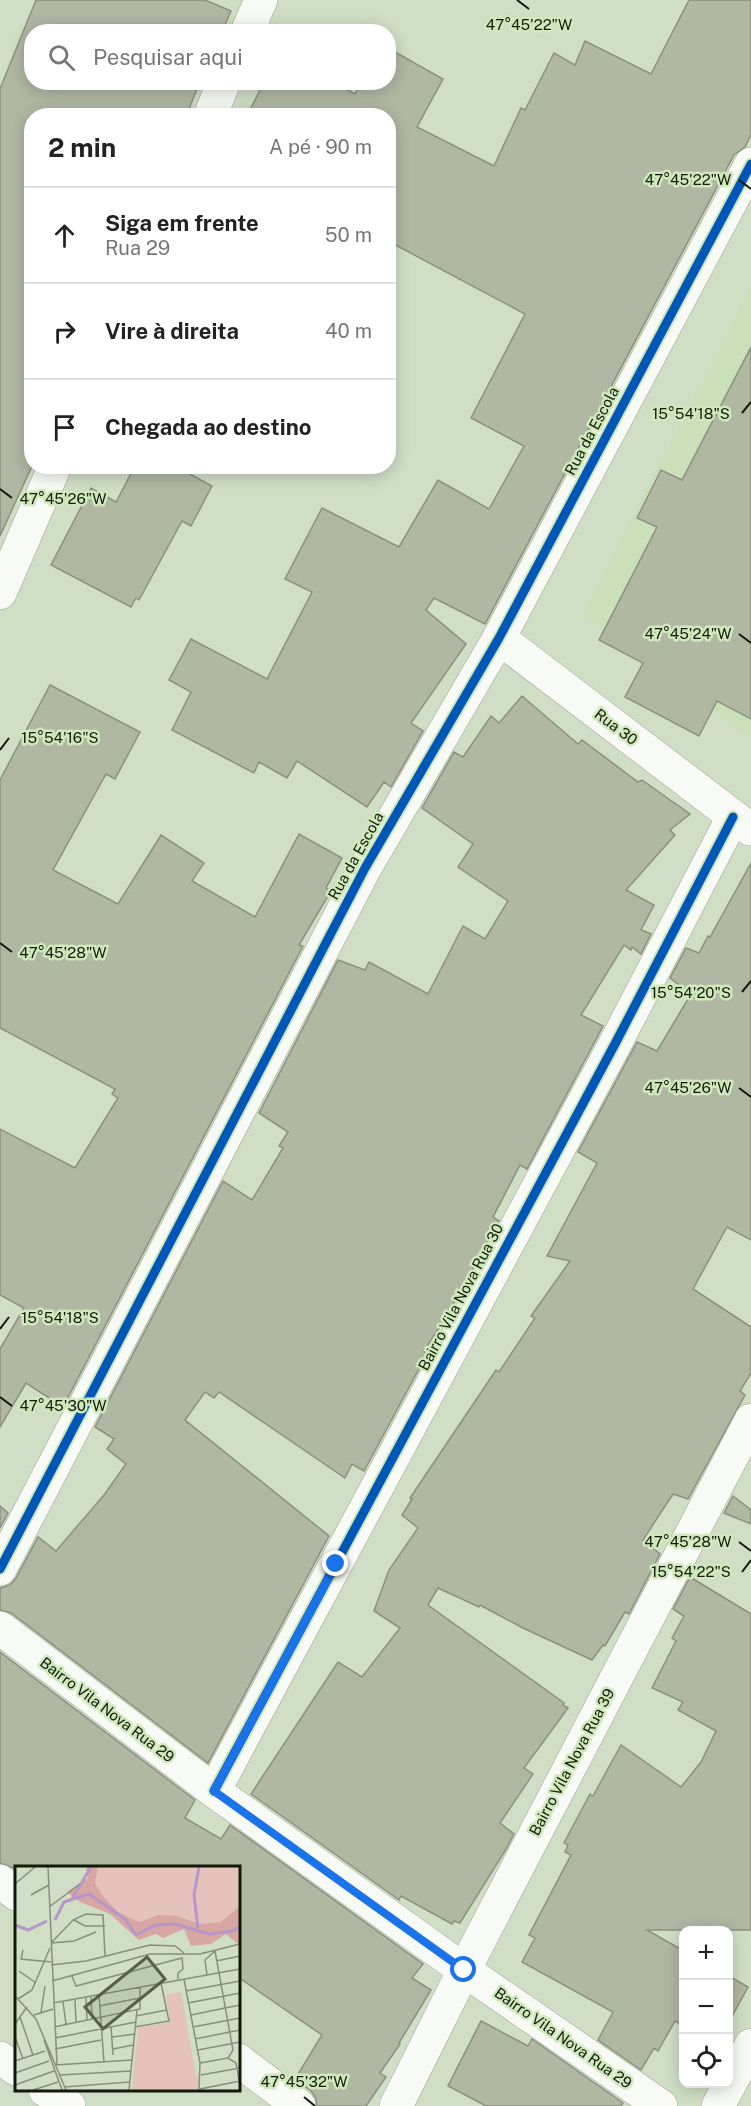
<!DOCTYPE html>
<html lang="pt">
<head>
<meta charset="utf-8">
<style>
  body { margin:0; font-family:"Public Sans",sans-serif; background:#f6f6f6; color:#222 }
  .controls { position:absolute; right:18px; bottom:18px; display:grid; overflow:hidden; border-radius:12px; box-shadow:0 3px 15px #0003 }
  .controls button { width:54px; height:54px; display:grid; place-items:center; padding:0; border:0; border-bottom:2px solid #e0e0e0; background:#fff; color:#222; font:30px sans-serif }
  .stop { position:absolute; width:18px; height:18px; margin:-14px; border:4px solid #1a73e8; border-radius:50%; background:#fff }
  .stop.end { background:#1a73e8; border-color:#fff; box-shadow:0 2px 6px #0008 }
  .list { margin:0; padding:0; list-style:none }
  h2 { display:flex; justify-content:space-between; align-items:center; height:78px; margin:0; padding:0 24px; font-size:26px }
  h2 small { font-size:20px; font-weight:400; color:#767676 }
  .list li { display:grid; grid-template-columns:39px 1fr auto; gap:18px; align-items:center; box-sizing:border-box; height:96px; padding:0 24px; border-top:2px solid #e0e0e0 }
  .list b { display:block; font-size:22px; white-space:nowrap }
  .list p { margin:0; font-size:20px; white-space:nowrap; color:#767676 }
  .list em { font-size:20px; font-style:normal; color:#767676 }
  .icon { flex:none; width:33px; height:33px; fill:none; stroke:currentColor; stroke-width:2; stroke-linecap:round; stroke-linejoin:round }
  .map { position:relative; flex:none; width:751px; height:2106px; overflow:hidden }
  .search { position:absolute; background:#fff; box-shadow:0 3px 15px #0003; left:24px; top:24px; width:372px; height:66px; display:flex; align-items:center; gap:15px; box-sizing:border-box; padding:0 21px; border-radius:24px; color:#767676; font-size:22px }
  .panel { position:absolute; background:#fff; box-shadow:0 3px 15px #0003; left:24px; top:108px; width:372px; height:366px; border-radius:24px }
  .map>svg:first-child { display:block }
  .built { fill:#c9e0b9 }
  .building { fill:#b0b7a3; stroke:#8a917e; stroke-width:1.5 }
  .lines { fill:none; stroke-linecap:round; stroke-linejoin:round }
  .street-casing { stroke:#9aa492; stroke-width:34 }
  .street { stroke:#f8faf6; stroke-width:33 }
  .cycleway-casing { stroke:#cfe8bc; stroke-width:13 }
  .cycleway { stroke:#0057b8; stroke-width:9 }
  .route { stroke:#1a73e8; stroke-width:8 }
  .ticks { fill:none; stroke:#111a0a; stroke-width:2 }
  .labels { text-anchor:middle; stroke-width:5; stroke-linejoin:round; paint-order:stroke }
  .street-label { font-size:15px; fill:#111a0a; stroke:#cfe8bc }
  .inset-river { fill:none; stroke:#b697c9; stroke-width:3 }
  .inset-road { fill:none; stroke:#84907b; stroke-width:1.5 }
  .view { fill:#545f4c; fill-opacity:0.15; stroke:#545f4c; stroke-width:3 }
  .inset-edge { fill:none; stroke:#111a0a; stroke-width:3 }
  .ticks-label { font-size:15px; text-anchor:middle; fill:#111a0a; stroke:#cfe8bc; stroke-width:5; stroke-linejoin:round; paint-order:stroke }
</style>
</head>
<body>
<div class="map">
<svg width="751" height="2106" viewBox="0 0 751 2106">
  <rect width="100%" height="100%" fill="#d0dec6"/>
  <path class="built" d="M 751,285 L 751,738 L 583,615 Z"/>
  <g class="building">
    <path d="M 36,0 L 205,0 L 231,11 L 222,32 L 32,32 L 32,82 L 200,82 L 186,116 L 32,116 L 32,466 L 0,536 L 0,89 Z"/>
    <path d="M 689,0 L 751,0 L 751,135 L 745,147 L 734,155 L 485,624 L 434,598 L 426,610 L 466,644 L 411,723 L 423,731 L 391,787 L 384,782 L 367,807 L 297,761 L 287,778 L 259,762 L 254,773 L 172,730 L 191,692 L 169,680 L 191,639 L 267,679 L 312,592 L 285,579 L 322,508 L 399,547 L 438,480 L 489,509 L 524,446 L 471,418 L 525,314 L 388,241 L 388,116 L 247,116 L 264,82 L 333,82 L 355,94 L 361,82 L 388,82 L 388,48 L 443,79 L 417,127 L 494,166 L 521,108 L 525,110 L 554,53 L 575,65 L 585,41 L 651,74 Z"/>
    <path d="M 751,347 L 751,719 L 717,701 L 699,736 L 625,697 L 643,663 L 599,640 L 657,527 L 637,518 L 661,470 L 682,480 Z"/>
    <path d="M 135,466 L 175,466 L 212,486 L 191,526 L 182,521 L 139,600 L 136,598 L 131,607 L 51,565 L 91,488 L 116,502 Z"/>
    <path d="M 50,685 L 140,732 L 115,779 L 106,774 L 53,870 L 118,904 L 161,835 L 204,863 L 192,881 L 255,917 L 299,834 L 342,858 L 326,888 L 331,891 L 299,945 L 303,946 L 63,1407 L 26,1383 L 0,1427 L 0,1349 L 24,1308 L 0,1295 L 0,1129 L 75,1168 L 118,1098 L 112,1094 L 115,1089 L 0,1028 L 0,780 Z"/>
    <path d="M 522,696 L 578,744 L 582,740 L 638,782 L 642,780 L 690,814 L 670,830 L 675,835 L 626,890 L 654,905 L 641,930 L 651,934 L 641,954 L 632,947 L 631,950 L 624,945 L 581,1015 L 603,1026 L 527,1169 L 520,1165 L 493,1217 L 499,1221 L 448,1314 L 424,1351 L 427,1354 L 364,1471 L 352,1464 L 345,1478 L 219,1392 L 214,1398 L 205,1392 L 185,1420 L 329,1536 L 208,1763 L 11,1613 L 0,1610 L 0,1588 L 10,1585 L 16,1578 L 38,1537 L 56,1551 L 104,1495 L 126,1464 L 107,1449 L 114,1439 L 95,1427 L 223,1181 L 252,1200 L 283,1148 L 279,1146 L 288,1132 L 259,1113 L 338,960 L 365,970 L 369,962 L 428,994 L 463,926 L 485,939 L 508,901 L 458,867 L 473,844 L 422,808 L 454,752 L 463,757 L 491,716 L 499,723 Z"/>
    <path d="M 751,863 L 751,1240 L 727,1227 L 693,1289 L 751,1327 L 751,1373 L 740,1391 L 745,1395 L 688,1499 L 673,1494 L 643,1540 L 660,1554 L 629,1614 L 625,1612 L 605,1646 L 603,1645 L 592,1660 L 523,1628 L 480,1605 L 479,1607 L 438,1588 L 428,1605 L 564,1703 L 563,1705 L 568,1708 L 524,1768 L 533,1774 L 500,1823 L 514,1834 L 505,1851 L 460,1923 L 454,1921 L 452,1924 L 401,1896 L 399,1900 L 251,1794 L 338,1662 L 362,1677 L 400,1628 L 374,1611 L 389,1570 L 418,1528 L 402,1515 L 412,1499 L 410,1498 L 496,1370 L 499,1372 L 535,1318 L 531,1316 L 570,1261 L 547,1256 L 597,1163 L 578,1152 L 637,1042 L 657,1051 L 691,994 L 670,978 L 686,948 L 699,953 L 708,936 L 710,937 Z"/>
    <path d="M 733,1496 L 751,1510 L 751,1524 L 724,1513 Z"/>
    <path d="M 0,1506 L 8,1513 L 0,1528 Z"/>
    <path d="M 690,1577 L 751,1614 L 751,1930 L 647,1930 L 684,1951 L 684,2026 L 675,2021 L 658,2051 L 654,2048 L 641,2070 L 598,2040 L 613,2012 L 522,1962 L 535,1938 L 529,1935 L 571,1855 L 565,1852 L 568,1845 L 564,1843 L 590,1794 L 593,1796 L 621,1745 L 681,1787 L 701,1762 L 716,1731 L 678,1710 L 683,1702 L 652,1688 L 676,1641 L 672,1638 L 684,1616 L 673,1609 Z"/>
    <path d="M 0,1652 L 195,1800 L 185,1818 L 221,1839 L 230,1825 L 423,1964 L 412,1978 L 431,1990 L 399,2043 L 400,2044 L 380,2073 L 386,2077 L 366,2106 L 317,2106 L 316,2098 L 311,2091 L 295,2079 L 322,2035 L 238,1977 L 238,1868 L 13,1868 L 0,1863 Z"/>
    <path d="M 729,1976 L 748,1987 L 729,2022 Z"/>
    <path d="M 481,2021 L 528,2046 L 532,2039 L 623,2103 L 621,2106 L 486,2106 L 448,2086 Z"/>
  </g>
  <g class="lines">
    <defs>
      <g id="street">
        <path d="M 247,32 L 261,0"/>
        <path d="M 210,116 L 224,82"/>
        <path d="M 0,593 L 55,466"/>
        <path d="M 499,638 L 750,829"/>
        <path d="M 0,1569 L 365,868 L 499,638 L 751,164"/>
        <path d="M 0,1628 L 214,1791 L 464,1970 L 661,2106"/>
        <path d="M 214,1791 L 616,1042 L 733,817"/>
        <path d="M 0,1881 L 16,1894"/>
        <path d="M 0,2058 L 16,2069"/>
        <path d="M 238,2060 L 299,2106"/>
        <path d="M 45,2090 L 69,2106"/>
        <path d="M 396,2106 L 464,1970 L 751,1420"/>
        <path d="M 718,2106 L 751,2045"/>
      </g>
    </defs>
    <use href="#street" class="street-casing"/>
    <use href="#street" class="street"/>
    <defs>
      <g id="cycleway">
        <path d="M 0,1569 L 365,868 L 499,638 L 751,164"/>
        <path d="M 214,1791 L 616,1042 L 733,817"/>
      </g>
    </defs>
    <use href="#cycleway" class="cycleway-casing"/>
    <use href="#cycleway" class="cycleway"/>
  </g>
  <g class="lines">
    <path class="route" d="M 336,1564 L 214,1791 L 464,1970"/>
  </g>
  <path class="ticks" d="M 517,0 L 529,9M 739,180 L 751,189M 742,413 L 751,402M 0,489 L 12,498M 739,634 L 751,643M 0,750 L 9,738M 0,943 L 12,952M 742,992 L 751,981M 739,1088 L 751,1097M 0,1329 L 9,1317M 0,1397 L 12,1406M 739,1542 L 751,1551M 742,1572 L 751,1560M 304,2097 L 315,2106"/>
  <g class="labels">
    <g class="street-label">
      <text transform="translate(592 431) rotate(-62)" y="5">Rua da Escola</text>
      <text transform="translate(616 727) rotate(37)" y="5">Rua 30</text>
      <text transform="translate(356 856) rotate(-61)" y="5">Rua da Escola</text>
      <text transform="translate(461 1297) rotate(-62)" y="5">Bairro Vila Nova Rua 30</text>
      <text transform="translate(107 1710) rotate(37)" y="5">Bairro Vila Nova Rua 29</text>
      <text transform="translate(572 1762) rotate(-62)" y="5">Bairro Vila Nova Rua 39</text>
      <text transform="translate(563 2038) rotate(35)" y="5">Bairro Vila Nova Rua 29</text>
    </g>
  </g>
  <g transform="translate(15 1866)">
    <rect width="225" height="225" fill="#d0dec6"/>
    <path d="M 83,1 L 225,1 L 225,40 L 206,56 L 186,58 L 162,50 L 143,49 L 124,56 L 103,46 L 88,30 L 80,17 ZM 166,126 L 181,209 L 185,209 L 184,224 L 117,224 L 123,162 L 155,156 L 151,129 Z" fill="#e5c2bc"/>
    <path d="M 71,1 L 83,1 L 80,17 L 88,30 L 103,46 L 124,56 L 143,49 L 162,50 L 186,58 L 206,56 L 225,40 L 225,74 L 223,78 L 211,68 L 196,78 L 176,80 L 169,63 L 148,72 L 141,68 L 124,74 L 95,48 L 65,36 L 52,26 L 73,12 Z" fill="#d8a6a3"/>
    <path class="inset-river" d="M 57,33 L 76,1M 40,54 L 49,36 L 74,28 L 110,53 L 121,69 L 140,59 L 161,58 L 194,68 L 218,65 L 225,60M 0,59 L 13,64 L 32,55M 183,62 L 179,29 L 184,1"/>
    <path class="inset-road" d="M 33,1 L 42,199M 0,18 L 20,1M 16,29 L 34,19M 34,41 L 65,18M 59,54 L 70,60 L 90,60M 36,77 L 58,54 L 71,48 L 88,49 L 90,90M 36,77 L 59,75 L 81,66M 8,84 L 6,93 L 36,96M 200,85 L 218,184 L 213,192M 201,95 L 225,90M 36,99 L 71,95 L 135,79 L 160,80 L 169,87M 4,105 L 21,117M 192,109 L 190,94 L 200,85M 57,110 L 61,120 L 167,92M 163,113 L 163,107 L 168,103 L 167,91M 169,113 L 185,197 L 184,224M 37,115 L 135,88 L 185,88 L 225,78M 171,125 L 225,115M 84,129 L 89,196M 0,130 L 21,153 L 51,224M 76,130 L 77,153M 71,132 L 72,154M 3,133 L 17,124 L 35,82M 60,134 L 61,156M 48,136 L 51,158M 38,137 L 225,103M 173,137 L 225,127M 84,140 L 125,132M 26,146 L 30,120M 19,149 L 38,143M 176,149 L 225,139M 121,150 L 152,144M 5,151 L 18,189M 0,158 L 12,141M 96,160 L 98,189M 39,161 L 125,143 L 125,121M 120,161 L 154,155 L 146,117M 178,161 L 225,152M 0,171 L 8,193M 97,171 L 120,168M 40,172 L 121,156M 180,173 L 225,164M 29,174 L 47,224M 40,183 L 86,174M 98,183 L 118,179M 183,184 L 225,176M 0,195 L 30,185M 185,197 L 213,192 L 221,197 L 225,219M 40,199 L 117,194M 0,207 L 34,195M 45,209 L 116,205M 186,209 L 225,202M 0,219 L 39,205M 49,221 L 115,216M 185,223 L 225,215M 18,224 L 43,216M 114,224 L 122,144"/>
    <path class="view" d="M 132,91 L 150,113 L 88,163 L 70,141 Z"/>
    <rect width="225" height="225" class="inset-edge"/>
  </g>
  <g class="ticks-label">
    <text x="529" y="30">47°45'22"W</text>
    <text x="688" y="185">47°45'22"W</text>
    <text x="691" y="419">15°54'18"S</text>
    <text x="63" y="504">47°45'26"W</text>
    <text x="688" y="639">47°45'24"W</text>
    <text x="60" y="743">15°54'16"S</text>
    <text x="63" y="958">47°45'28"W</text>
    <text x="691" y="998">15°54'20"S</text>
    <text x="688" y="1093">47°45'26"W</text>
    <text x="60" y="1323">15°54'18"S</text>
    <text x="63" y="1411">47°45'30"W</text>
    <text x="688" y="1547">47°45'28"W</text>
    <text x="691" y="1577">15°54'22"S</text>
    <text x="304" y="2087">47°45'32"W</text>
  </g>
</svg>
<div class="controls">
<button>+</button>
<button>−</button>
<button><svg class="icon" aria-label="locate" viewBox="0 0 24 24"><circle cx="12" cy="12" r="6"/><path d="M12 2v4M12 18v4M2 12h4M18 12h4"/></svg></button>
</div>
<div class="stop" style="left:464px;top:1970px"></div>
<div class="stop end" style="left:336px;top:1564px"></div>
<div class="search"><svg class="icon" aria-label="search" viewBox="0 0 24 24"><circle cx="10" cy="10" r="6"/><path d="M15 15l6 6"/></svg>Pesquisar aqui</div>
<section class="panel">
<h2>2 min<small>A pé · 90 m</small></h2>
<ul class="list">
<li><svg class="icon" aria-label="ahead" viewBox="0 0 24 24"><path d="M12 20V5M6 11l6-6 6 6"/></svg><div><b>Siga em frente</b><p>Rua 29</p></div><em>50 m</em></li>
<li><svg class="icon" aria-label="right" viewBox="0 0 24 24"><path d="M7 20v-9h11M14 6l5 5-5 5"/></svg><div><b>Vire à direita</b></div><em>40 m</em></li>
<li><svg class="icon" aria-label="arrive" viewBox="0 0 24 24"><path d="M6 21V4h12l-3 4 3 4H6"/></svg><div><b>Chegada ao destino</b></div></li>
</ul>
</section>
</div>
</body>
</html>
